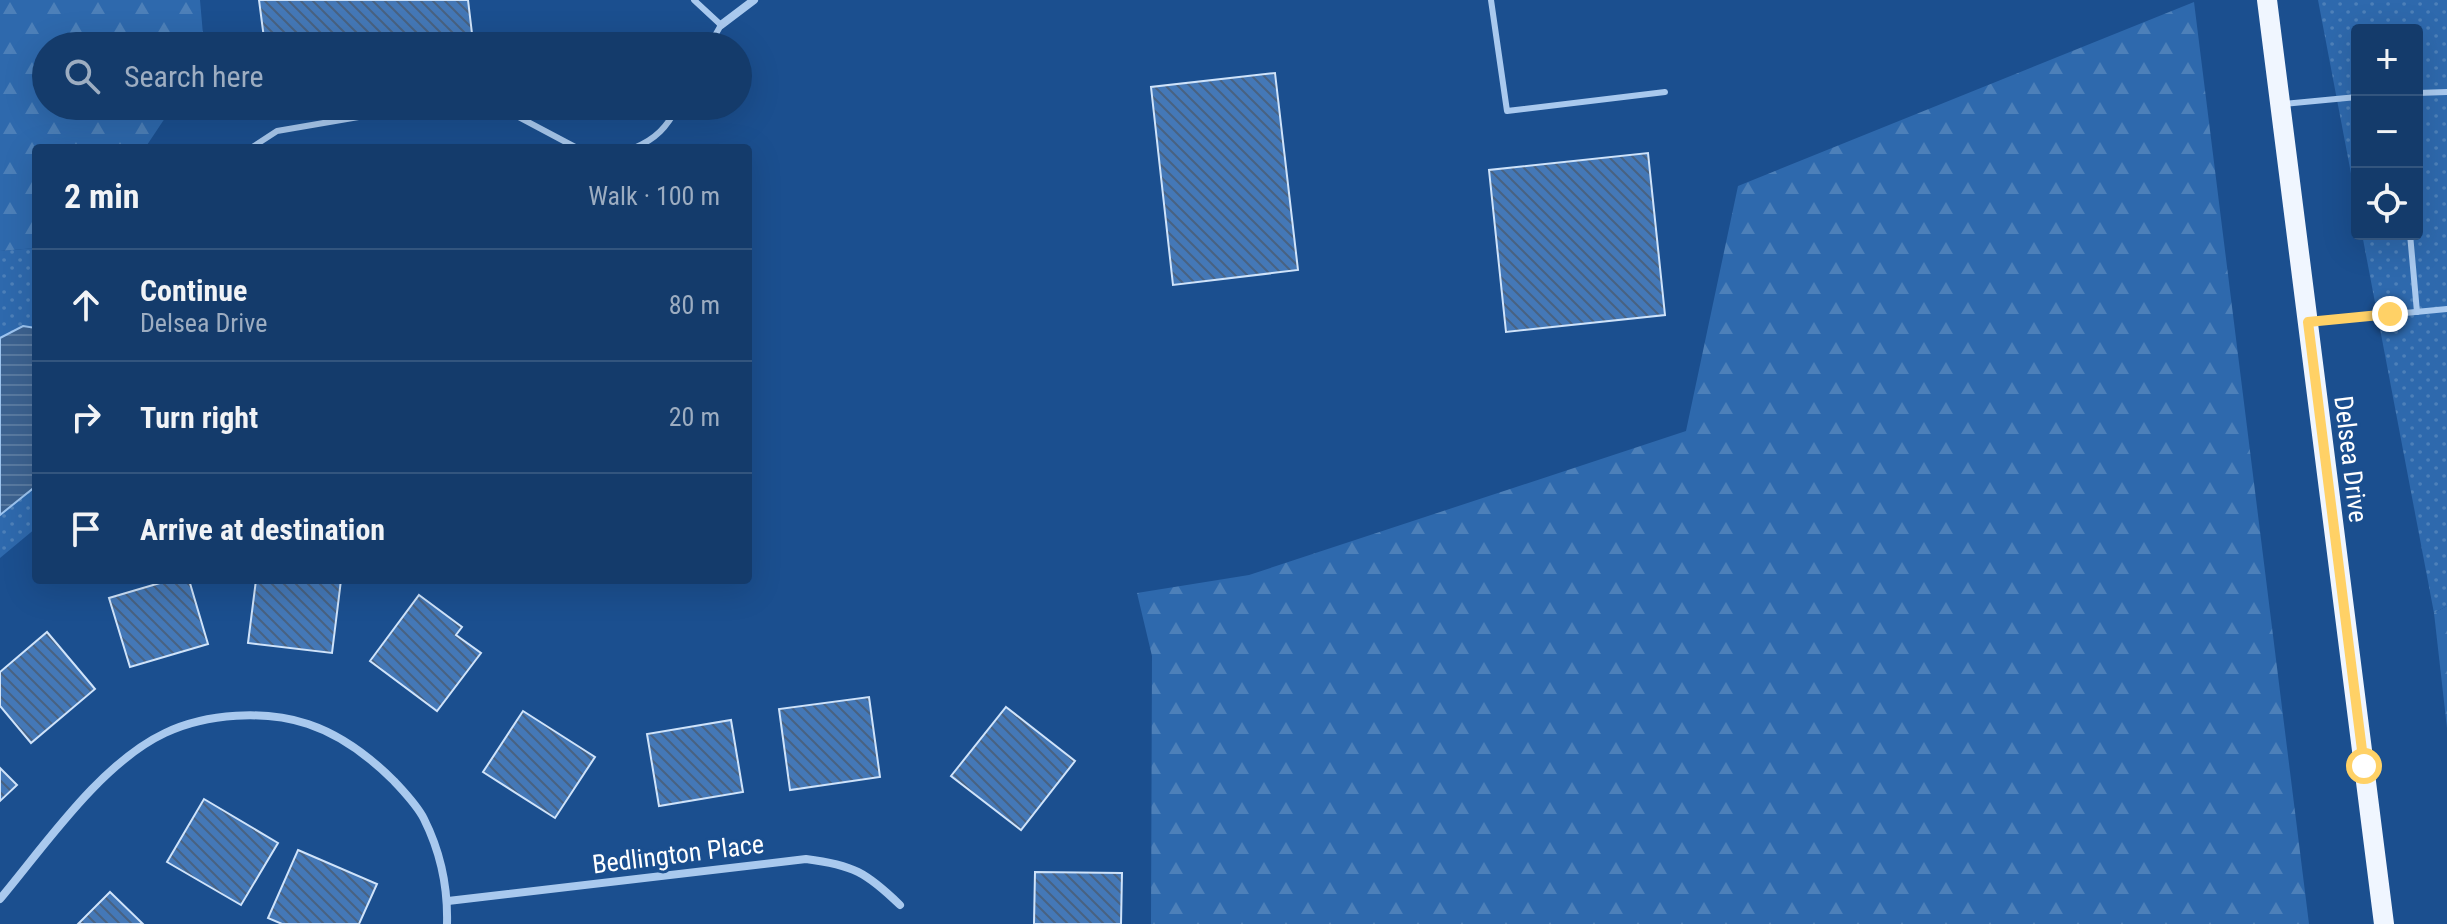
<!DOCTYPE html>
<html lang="en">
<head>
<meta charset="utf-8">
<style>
  body { margin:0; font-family:"Roboto Condensed",sans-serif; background:#214673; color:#f1f3f6 }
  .controls { position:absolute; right:24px; top:24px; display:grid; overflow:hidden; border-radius:8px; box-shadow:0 8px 32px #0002 }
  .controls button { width:72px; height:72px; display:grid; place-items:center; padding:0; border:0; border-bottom:2px solid #33557e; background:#143b6b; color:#f1f3f6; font:40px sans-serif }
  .stop { position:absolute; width:24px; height:24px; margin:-18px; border:6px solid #ffd166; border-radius:50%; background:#fff }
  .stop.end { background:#ffd166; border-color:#fff; box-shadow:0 2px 8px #0008 }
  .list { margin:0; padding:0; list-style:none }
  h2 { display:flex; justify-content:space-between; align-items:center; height:104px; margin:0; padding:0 32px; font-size:34px }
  h2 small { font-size:26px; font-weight:400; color:#9dadc1 }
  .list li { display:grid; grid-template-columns:52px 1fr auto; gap:24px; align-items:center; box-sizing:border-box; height:112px; padding:0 32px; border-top:2px solid #33557e }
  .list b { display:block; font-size:30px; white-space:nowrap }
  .list p { margin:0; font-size:26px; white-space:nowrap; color:#9dadc1 }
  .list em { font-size:26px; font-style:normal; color:#9dadc1 }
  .icon { flex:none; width:44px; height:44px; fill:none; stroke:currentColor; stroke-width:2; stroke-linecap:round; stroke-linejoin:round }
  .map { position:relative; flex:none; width:2447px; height:924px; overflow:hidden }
  .search { position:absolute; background:#143b6b; box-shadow:0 8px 32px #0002; left:32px; top:32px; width:720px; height:88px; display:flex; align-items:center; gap:20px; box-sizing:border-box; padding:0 28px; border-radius:44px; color:#9dadc1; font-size:30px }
  .panel { position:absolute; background:#143b6b; box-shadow:0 8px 32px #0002; left:32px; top:144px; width:720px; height:440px; border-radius:8px }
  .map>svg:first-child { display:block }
  .grass { fill:url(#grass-dots) }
  .forest { fill:url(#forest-firs) }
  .water { fill:url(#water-rules); stroke:#9cc4f0; stroke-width:2 }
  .building { fill:url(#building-back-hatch); stroke:#cfe3fa; stroke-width:2 }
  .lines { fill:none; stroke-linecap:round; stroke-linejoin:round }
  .service { stroke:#a9c9ee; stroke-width:6 }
  .minor { stroke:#a9c9ee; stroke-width:8 }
  .primary { stroke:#f0f6ff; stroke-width:20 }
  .route { stroke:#ffd166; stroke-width:10 }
  .labels { text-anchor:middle; stroke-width:6; stroke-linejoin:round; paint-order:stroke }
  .street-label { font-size:26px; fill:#fff; stroke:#1b4f8f }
</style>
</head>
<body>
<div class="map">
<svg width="2447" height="924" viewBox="0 0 2447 924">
  <defs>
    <pattern id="grass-dots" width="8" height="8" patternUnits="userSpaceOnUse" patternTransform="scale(2)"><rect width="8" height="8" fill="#2e69ad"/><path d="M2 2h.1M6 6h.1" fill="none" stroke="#4d80b9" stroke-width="1.8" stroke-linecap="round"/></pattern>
    <pattern id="forest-firs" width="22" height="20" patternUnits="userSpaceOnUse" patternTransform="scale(2)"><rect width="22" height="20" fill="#2e69ad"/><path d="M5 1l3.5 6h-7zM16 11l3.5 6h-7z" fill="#4d80b9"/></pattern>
    <pattern id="water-rules" width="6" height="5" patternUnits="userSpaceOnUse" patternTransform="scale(2)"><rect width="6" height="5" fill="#3c6290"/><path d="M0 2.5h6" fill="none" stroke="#597aa1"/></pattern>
    <pattern id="building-back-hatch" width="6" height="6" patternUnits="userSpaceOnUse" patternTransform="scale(2)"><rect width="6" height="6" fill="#4478b7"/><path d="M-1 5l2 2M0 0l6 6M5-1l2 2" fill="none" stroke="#486282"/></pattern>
  </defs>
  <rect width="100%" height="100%" fill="#1b4f8f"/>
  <g class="grass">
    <path d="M 2318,0 L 2447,0 L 2447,606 L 2434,613 L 2362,234 L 2417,234 L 2417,30 L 2357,30 L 2357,205 Z"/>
    <path d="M 36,248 L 36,528 L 0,558 L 0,251 Z"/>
  </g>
  <g class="forest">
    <path d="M 0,0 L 200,0 L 204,46 L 46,46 L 46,106 L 173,106 L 145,148 L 36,148 L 36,248 L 0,251 Z"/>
    <path d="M 2194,2 L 2309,924 L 1151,924 L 1152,656 L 1137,593 L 1249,575 L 1686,431 L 1738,186 Z"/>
    <path d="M 2447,606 L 2447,728 L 2434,613 Z"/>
  </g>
  <path class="water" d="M 23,326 L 36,328 L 36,486 L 0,515 L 0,338 Z"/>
  <g class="building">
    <path d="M 259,0 L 468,0 L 473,42 L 444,46 L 265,46 Z"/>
    <path d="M 1275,73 L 1298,270 L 1173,285 L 1151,87 Z"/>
    <path d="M 1648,153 L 1665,315 L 1506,332 L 1489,170 Z"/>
    <path d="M 170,580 L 189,580 L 208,644 L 130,667 L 109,598 Z"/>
    <path d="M 256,580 L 341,580 L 332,653 L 248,643 Z"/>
    <path d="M 419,595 L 462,627 L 456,635 L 481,653 L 437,711 L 370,661 Z"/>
    <path d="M 47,632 L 95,689 L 31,743 L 0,706 L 0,672 Z"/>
    <path d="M 869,697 L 880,777 L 790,790 L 779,709 Z"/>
    <path d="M 1006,707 L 1075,761 L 1021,830 L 951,776 Z"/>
    <path d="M 523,711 L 595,757 L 555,818 L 483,772 Z"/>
    <path d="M 731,720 L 743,792 L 659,806 L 647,734 Z"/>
    <path d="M 0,768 L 17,785 L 0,801 Z"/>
    <path d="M 204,799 L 278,843 L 241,905 L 167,862 Z"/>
    <path d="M 298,850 L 377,884 L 359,924 L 282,924 L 268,918 Z"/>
    <path d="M 1035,872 L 1122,873 L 1121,924 L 1034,924 Z"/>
    <path d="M 110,892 L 143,924 L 78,924 Z"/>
  </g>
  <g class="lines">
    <g class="service">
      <path d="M 694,0 L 721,25 L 709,46"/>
      <path d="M 1491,0 L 1507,111 L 1665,92"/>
      <path d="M 2417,93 L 2447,92"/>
      <path d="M 2284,104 L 2357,97"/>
      <path d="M 251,148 L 277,131 L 376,114 L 498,106 L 577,148"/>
      <path d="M 634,148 C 656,139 667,127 678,106"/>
      <path d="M 2410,234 L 2417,312"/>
      <path d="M 2311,322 L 2447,309"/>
    </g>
    <g class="minor">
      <path d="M 721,25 L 754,0"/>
      <path d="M 0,899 C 46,844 101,763 165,733 C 207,713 265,710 308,724 C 341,735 370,757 394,781 C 404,792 417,805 424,819 C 440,851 448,888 447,924"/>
      <path d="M 448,901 L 806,859 C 853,865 866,872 900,905"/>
    </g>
    <path class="primary" d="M 2267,0 L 2384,924"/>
  </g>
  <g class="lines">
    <path class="route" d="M 2364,766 L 2308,322 L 2390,314"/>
  </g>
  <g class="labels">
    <g class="street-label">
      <text transform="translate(2351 459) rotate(83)" y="9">Delsea Drive</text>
      <text transform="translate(678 854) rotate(-7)" y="9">Bedlington Place</text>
    </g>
  </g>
</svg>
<div class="controls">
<button>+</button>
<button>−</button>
<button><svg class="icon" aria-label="locate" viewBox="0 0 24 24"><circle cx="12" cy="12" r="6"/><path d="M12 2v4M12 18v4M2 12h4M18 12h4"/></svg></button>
</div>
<div class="stop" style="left:2364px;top:766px"></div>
<div class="stop end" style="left:2390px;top:314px"></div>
<div class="search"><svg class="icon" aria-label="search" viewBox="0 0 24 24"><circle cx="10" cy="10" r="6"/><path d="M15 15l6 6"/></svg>Search here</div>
<section class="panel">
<h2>2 min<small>Walk · 100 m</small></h2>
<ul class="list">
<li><svg class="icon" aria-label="ahead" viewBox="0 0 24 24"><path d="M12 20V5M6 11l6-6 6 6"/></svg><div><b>Continue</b><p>Delsea Drive</p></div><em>80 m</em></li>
<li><svg class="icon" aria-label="right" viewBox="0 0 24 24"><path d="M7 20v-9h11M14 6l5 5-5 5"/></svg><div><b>Turn right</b></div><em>20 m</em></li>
<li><svg class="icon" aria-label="arrive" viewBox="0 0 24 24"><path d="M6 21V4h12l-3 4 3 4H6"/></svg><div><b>Arrive at destination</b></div></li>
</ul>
</section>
</div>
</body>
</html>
